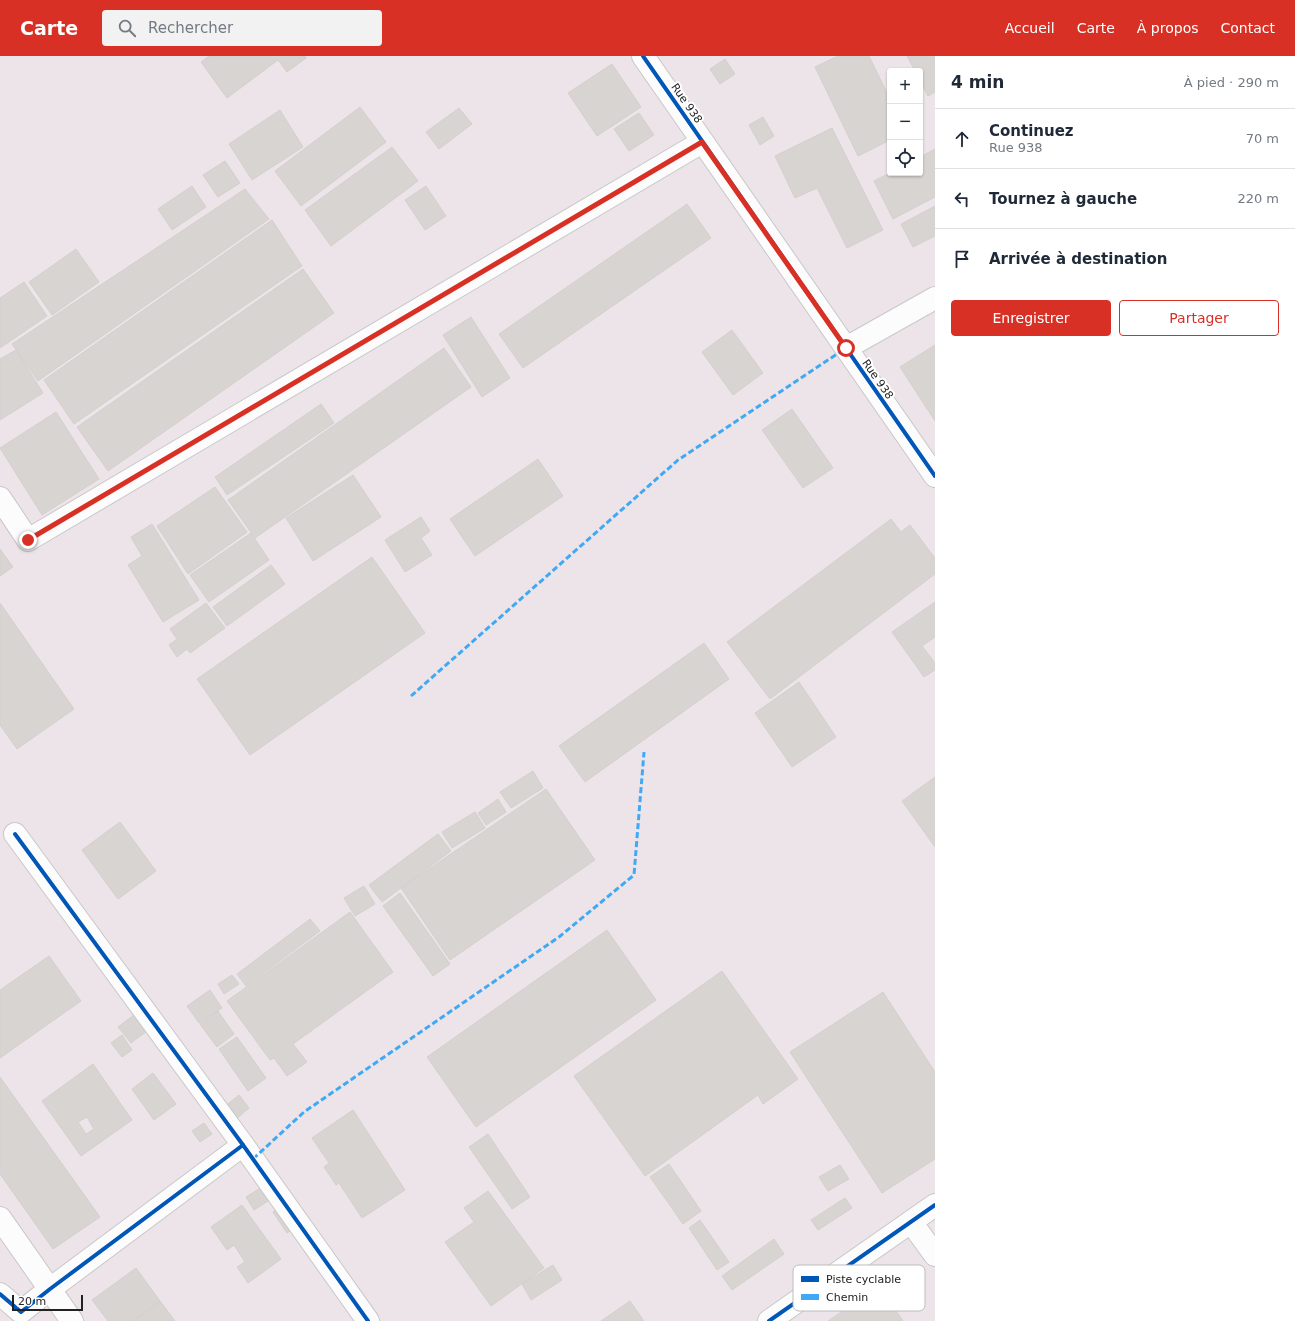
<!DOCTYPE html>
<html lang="fr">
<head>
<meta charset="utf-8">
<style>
  body { margin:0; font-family:"DejaVu Sans",sans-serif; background:#f2f2f3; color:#1f2937 }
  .controls { position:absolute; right:12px; top:12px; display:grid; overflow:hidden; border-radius:4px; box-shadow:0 1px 3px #0004 }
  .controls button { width:36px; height:36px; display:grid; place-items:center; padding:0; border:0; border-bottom:1px solid #e0e1e3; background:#fff; color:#1f2937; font:20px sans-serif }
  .scale { position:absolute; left:12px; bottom:10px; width:71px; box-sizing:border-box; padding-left:4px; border:2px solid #222; border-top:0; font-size:11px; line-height:14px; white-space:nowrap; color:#222; -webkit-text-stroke:3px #fff; paint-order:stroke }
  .stop { position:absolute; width:12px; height:12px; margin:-9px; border:3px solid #d93025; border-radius:50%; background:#fff }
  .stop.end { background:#d93025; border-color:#fff; box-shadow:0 1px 4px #0008 }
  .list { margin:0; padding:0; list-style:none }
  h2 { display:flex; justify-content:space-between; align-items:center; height:52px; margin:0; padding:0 16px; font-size:17px }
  h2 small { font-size:13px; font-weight:400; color:#747a83 }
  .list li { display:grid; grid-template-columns:26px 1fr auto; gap:12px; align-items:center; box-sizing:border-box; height:60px; padding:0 16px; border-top:1px solid #e0e1e3 }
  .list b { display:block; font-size:15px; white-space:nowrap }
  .list p { margin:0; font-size:13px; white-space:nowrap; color:#747a83 }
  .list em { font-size:13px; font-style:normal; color:#747a83 }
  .actions { display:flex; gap:8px; padding:12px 16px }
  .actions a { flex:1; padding:9px 0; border:1px solid #d93025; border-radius:4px; text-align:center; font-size:14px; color:#d93025 }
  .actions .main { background:#d93025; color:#fff }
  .icon { flex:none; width:22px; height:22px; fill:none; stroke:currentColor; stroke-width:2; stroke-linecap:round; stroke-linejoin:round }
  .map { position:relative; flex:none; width:935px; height:1265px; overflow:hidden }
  header { display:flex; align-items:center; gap:24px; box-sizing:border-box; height:56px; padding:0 20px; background:#d93025; color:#fff }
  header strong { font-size:19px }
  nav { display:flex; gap:22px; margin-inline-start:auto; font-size:14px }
  .search { width:280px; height:36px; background:#f2f2f3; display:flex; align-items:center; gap:10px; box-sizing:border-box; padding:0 14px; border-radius:4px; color:#747a83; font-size:15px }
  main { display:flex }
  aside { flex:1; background:#fff }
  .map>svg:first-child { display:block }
  .industrial { fill:#ede4e9; fill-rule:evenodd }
  .building { fill:#d7d4d2; stroke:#d3d0cc; fill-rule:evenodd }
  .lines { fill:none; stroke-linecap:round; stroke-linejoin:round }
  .minor-casing { stroke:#c9c8c7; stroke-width:24 }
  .minor { stroke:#fdfcfc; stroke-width:22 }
  .quiet { stroke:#3fa9f5; stroke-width:3; stroke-dasharray:6 3; stroke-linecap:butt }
  .cycleway-casing { stroke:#fff; stroke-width:6 }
  .cycleway { stroke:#0057b8; stroke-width:4 }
  .route { stroke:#d93025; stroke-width:5 }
  .labels { text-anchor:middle; stroke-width:4; stroke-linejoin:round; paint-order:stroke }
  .street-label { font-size:11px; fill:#222; stroke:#fff }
  .key { fill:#fff; stroke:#bdbdbd; stroke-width:1 }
  .key-label { font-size:11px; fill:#222 }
</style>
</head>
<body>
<header>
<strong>Carte</strong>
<div class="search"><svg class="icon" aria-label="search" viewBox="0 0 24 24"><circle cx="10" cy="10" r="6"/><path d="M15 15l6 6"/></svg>Rechercher</div>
<nav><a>Accueil</a><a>Carte</a><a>À propos</a><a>Contact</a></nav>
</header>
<main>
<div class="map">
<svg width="935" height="1265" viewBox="0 0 935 1265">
  <rect width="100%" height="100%" fill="#f0eeeb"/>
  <path class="industrial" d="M 0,0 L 935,0 L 935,1265 L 0,1265 ZM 890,15 L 920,15 L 920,117 L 890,117 Z"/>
  <g class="building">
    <path d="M 209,0 L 305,0 L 306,2 L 287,16 L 278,4 L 227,42 L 201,6 Z"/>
    <path d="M 838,0 L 869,0 L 890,43 L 890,84 L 858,100 L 815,11 Z"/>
    <path d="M 907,0 L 935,0 L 935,36 L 928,40 L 920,25 L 920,15 L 915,15 Z"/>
    <path d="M 725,3 L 735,18 L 720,28 L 710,13 Z"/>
    <path d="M 612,8 L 641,51 L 597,80 L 568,37 Z"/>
    <path d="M 360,51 L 386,86 L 301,150 L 275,115 Z"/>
    <path d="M 459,52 L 472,68 L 439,93 L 426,76 Z"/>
    <path d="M 280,54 L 303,91 L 252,124 L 229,88 Z"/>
    <path d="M 639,57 L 654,79 L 629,95 L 614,73 Z"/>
    <path d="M 763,61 L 774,80 L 760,89 L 749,69 Z"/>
    <path d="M 832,72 L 883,174 L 847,192 L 817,132 L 795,142 L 775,100 Z"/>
    <path d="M 392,91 L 418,125 L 331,190 L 305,154 Z"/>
    <path d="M 935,93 L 935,141 L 893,163 L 874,125 L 890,117 L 920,117 L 920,101 Z"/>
    <path d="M 225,105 L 240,127 L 218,141 L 203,119 Z"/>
    <path d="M 192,130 L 206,151 L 172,174 L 158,153 Z"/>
    <path d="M 426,130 L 446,160 L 425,174 L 405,144 Z"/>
    <path d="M 245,133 L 269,163 L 38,325 L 12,288 Z"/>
    <path d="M 687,148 L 711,182 L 523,312 L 499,278 Z"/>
    <path d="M 935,150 L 935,180 L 913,191 L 901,168 Z"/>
    <path d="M 272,164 L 302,210 L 74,368 L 44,324 Z"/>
    <path d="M 76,193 L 99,226 L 52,259 L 29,226 Z"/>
    <path d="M 303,213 L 334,257 L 108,415 L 77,371 Z"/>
    <path d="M 24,226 L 47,260 L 0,292 L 0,242 Z"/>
    <path d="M 471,261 L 510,322 L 482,341 L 443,279 Z"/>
    <path d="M 732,274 L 763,317 L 733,339 L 702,296 Z"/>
    <path d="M 935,289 L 935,365 L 900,311 Z"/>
    <path d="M 444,292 L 471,331 L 255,482 L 228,444 Z"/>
    <path d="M 16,294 L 43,337 L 0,364 L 0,303 Z"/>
    <path d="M 321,348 L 334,367 L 227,439 L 215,421 Z"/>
    <path d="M 792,353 L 833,412 L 803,432 L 762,374 Z"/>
    <path d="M 56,356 L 99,423 L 42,459 L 0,392 Z"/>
    <path d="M 538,403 L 563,440 L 475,500 L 450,463 Z"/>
    <path d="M 353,419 L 381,461 L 313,505 L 286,462 Z"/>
    <path d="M 215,431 L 247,476 L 188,518 L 157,470 Z"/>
    <path d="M 421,461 L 430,475 L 421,482 L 432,499 L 405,516 L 385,484 Z"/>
    <path d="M 891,463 L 901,476 L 910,469 L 935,502 L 935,518 L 770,643 L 727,586 Z"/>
    <path d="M 152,468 L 199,544 L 163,566 L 128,509 L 142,500 L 131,481 Z"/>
    <path d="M 251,477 L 269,504 L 209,546 L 190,519 Z"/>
    <path d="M 0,493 L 13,511 L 0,520 Z"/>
    <path d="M 372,501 L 425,577 L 250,699 L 197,623 Z"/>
    <path d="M 271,509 L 285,528 L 227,570 L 213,551 Z"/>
    <path d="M 935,546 L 935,581 L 922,590 L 935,607 L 935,614 L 924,621 L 892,576 Z"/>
    <path d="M 0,547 L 74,653 L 17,693 L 0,669 Z"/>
    <path d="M 206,547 L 225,572 L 190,597 L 187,593 L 177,601 L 169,589 L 177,583 L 170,573 Z"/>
    <path d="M 704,587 L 729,623 L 585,726 L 559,690 Z"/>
    <path d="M 799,626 L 836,681 L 792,711 L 755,657 Z"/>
    <path d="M 533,715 L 543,732 L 511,752 L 500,736 Z"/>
    <path d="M 935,721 L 935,791 L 902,745 Z"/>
    <path d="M 546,733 L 595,804 L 450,904 L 401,832 Z"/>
    <path d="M 498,743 L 506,756 L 486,769 L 478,757 Z"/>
    <path d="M 475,756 L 485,772 L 452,792 L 442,776 Z"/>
    <path d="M 120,766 L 156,815 L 118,843 L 82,794 Z"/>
    <path d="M 438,778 L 451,795 L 382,846 L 369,829 Z"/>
    <path d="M 364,830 L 375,848 L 355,860 L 344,842 Z"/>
    <path d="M 400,837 L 450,908 L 433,920 L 383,850 Z"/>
    <path d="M 350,856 L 393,916 L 293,988 L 307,1006 L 287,1020 L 274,1002 L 270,1004 L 227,945 Z"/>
    <path d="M 310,863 L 320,875 L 246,930 L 237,918 Z"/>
    <path d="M 607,874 L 656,944 L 476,1071 L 427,1001 Z"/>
    <path d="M 49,900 L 81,945 L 0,1002 L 0,934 Z"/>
    <path d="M 722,915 L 798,1023 L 763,1048 L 758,1039 L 645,1120 L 574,1020 Z"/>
    <path d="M 232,919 L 239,928 L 224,938 L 218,928 Z"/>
    <path d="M 210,934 L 222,952 L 199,967 L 187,950 Z"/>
    <path d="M 883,936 L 935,1016 L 935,1103 L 882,1137 L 790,996 Z"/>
    <path d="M 218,955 L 234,978 L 217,991 L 200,968 Z"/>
    <path d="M 135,958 L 147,975 L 131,987 L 118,971 Z"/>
    <path d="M 122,979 L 132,994 L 122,1001 L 111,987 Z"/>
    <path d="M 237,981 L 266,1022 L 248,1035 L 219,993 Z"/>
    <path d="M 93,1008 L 132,1064 L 81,1100 L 42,1045 ZM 87,1061 L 94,1073 L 86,1078 L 78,1066 Z"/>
    <path d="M 153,1017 L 176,1048 L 154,1064 L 132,1033 Z"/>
    <path d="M 0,1021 L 100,1161 L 53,1193 L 0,1118 Z"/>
    <path d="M 239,1039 L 249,1052 L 229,1069 L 218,1056 Z"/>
    <path d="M 353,1054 L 405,1134 L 362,1162 L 339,1127 L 336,1129 L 324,1111 L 329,1107 L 312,1082 Z"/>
    <path d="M 204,1067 L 212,1078 L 200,1086 L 192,1075 Z"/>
    <path d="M 488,1078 L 530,1141 L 512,1153 L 469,1091 Z"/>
    <path d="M 669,1108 L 701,1155 L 683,1168 L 650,1121 Z"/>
    <path d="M 840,1109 L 849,1123 L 828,1135 L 819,1121 Z"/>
    <path d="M 268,1127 L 276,1140 L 254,1154 L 246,1141 Z"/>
    <path d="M 488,1135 L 544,1212 L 491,1250 L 445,1186 L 474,1166 L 464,1152 Z"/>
    <path d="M 845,1142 L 852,1152 L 818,1174 L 811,1164 Z"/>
    <path d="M 284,1148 L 299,1169 L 287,1177 L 273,1156 Z"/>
    <path d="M 242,1149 L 281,1203 L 248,1227 L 237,1211 L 245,1206 L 234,1189 L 227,1194 L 211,1171 Z"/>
    <path d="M 700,1164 L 729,1206 L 717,1214 L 689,1172 Z"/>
    <path d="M 774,1183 L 784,1198 L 732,1234 L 722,1220 Z"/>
    <path d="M 553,1209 L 562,1224 L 531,1244 L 522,1228 Z"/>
    <path d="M 136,1212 L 160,1245 L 133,1265 L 108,1265 L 92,1244 Z"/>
    <path d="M 879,1230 L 903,1265 L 828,1265 Z"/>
    <path d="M 160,1245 L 175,1265 L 133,1265 Z"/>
    <path d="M 630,1245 L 644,1265 L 601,1265 Z"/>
  </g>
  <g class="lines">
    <defs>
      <g id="minor">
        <path d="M 643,0 L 935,420"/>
        <path d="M 846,292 L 935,242"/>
        <path d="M 0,442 L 28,484 L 702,86"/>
        <path d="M 15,778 L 243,1089 L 368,1265"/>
        <path d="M 0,1162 L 72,1265"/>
        <path d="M 911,1166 L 935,1199"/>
        <path d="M 0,1238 L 21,1256 L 50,1233 L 243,1089"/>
        <path d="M 769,1265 L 935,1149"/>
      </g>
    </defs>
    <use href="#minor" class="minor-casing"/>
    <use href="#minor" class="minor"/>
    <g class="quiet">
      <path d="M 411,640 L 678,404 L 846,292"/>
      <path d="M 253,1103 L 304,1056 L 559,881 L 634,819 L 644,696"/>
    </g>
    <defs>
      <g id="cycleway">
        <path d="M 643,0 L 935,420"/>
        <path d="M 15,778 L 243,1089 L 368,1265"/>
        <path d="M 0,1238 L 21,1256 L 50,1233 L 243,1089"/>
        <path d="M 769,1265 L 935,1149"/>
      </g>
    </defs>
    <use href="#cycleway" class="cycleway-casing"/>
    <use href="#cycleway" class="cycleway"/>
  </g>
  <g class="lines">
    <path class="route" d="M 28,484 L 702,86 L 846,292"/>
  </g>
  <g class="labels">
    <g class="street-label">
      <text transform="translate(687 47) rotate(55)" y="4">Rue 938</text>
      <text transform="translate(878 323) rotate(55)" y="4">Rue 938</text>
    </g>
  </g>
  <rect x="793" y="1209" width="132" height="46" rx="6" class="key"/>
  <rect x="801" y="1220" width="18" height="6" fill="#0057b8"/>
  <rect x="801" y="1238" width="18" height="6" fill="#3fa9f5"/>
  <g class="key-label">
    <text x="826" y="1227">Piste cyclable</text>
    <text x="826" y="1245">Chemin</text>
  </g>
</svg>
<div class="controls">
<button>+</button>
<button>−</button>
<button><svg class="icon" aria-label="locate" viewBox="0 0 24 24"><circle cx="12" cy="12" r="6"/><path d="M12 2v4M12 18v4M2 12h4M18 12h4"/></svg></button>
</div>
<div class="scale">20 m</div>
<div class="stop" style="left:846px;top:292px"></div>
<div class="stop end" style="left:28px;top:484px"></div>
</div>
<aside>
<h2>4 min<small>À pied · 290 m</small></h2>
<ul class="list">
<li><svg class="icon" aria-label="ahead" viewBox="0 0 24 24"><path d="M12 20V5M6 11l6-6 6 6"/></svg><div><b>Continuez</b><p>Rue 938</p></div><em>70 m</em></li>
<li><svg class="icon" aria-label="left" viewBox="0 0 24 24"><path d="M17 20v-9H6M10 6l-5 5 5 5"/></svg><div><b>Tournez à gauche</b></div><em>220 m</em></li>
<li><svg class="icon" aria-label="arrive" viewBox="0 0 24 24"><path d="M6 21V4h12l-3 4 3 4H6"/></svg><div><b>Arrivée à destination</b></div></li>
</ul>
<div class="actions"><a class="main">Enregistrer</a><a>Partager</a></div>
</aside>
</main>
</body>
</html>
